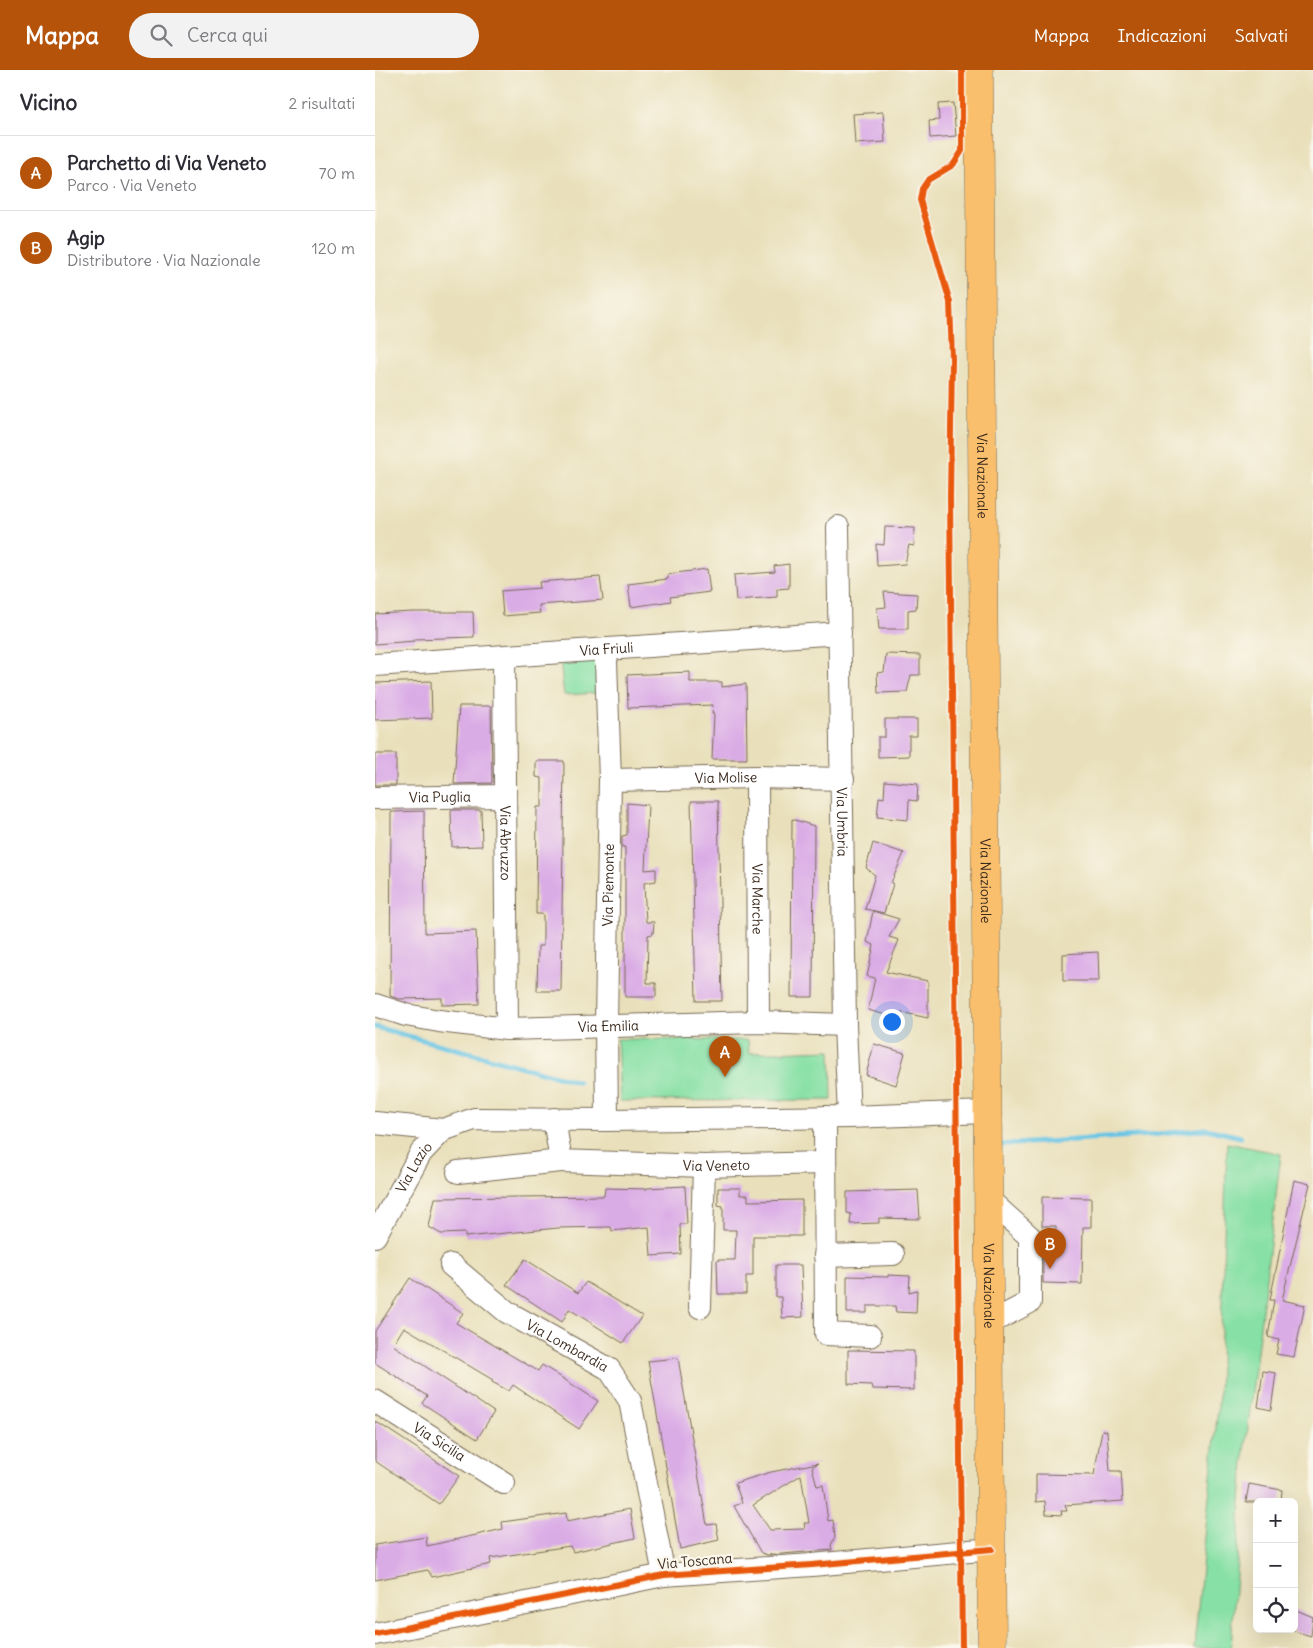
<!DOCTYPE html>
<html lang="it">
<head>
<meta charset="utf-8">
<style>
  body { margin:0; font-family:Delius,sans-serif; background:#f2f2f3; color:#2b2b33 }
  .controls { position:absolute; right:15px; bottom:15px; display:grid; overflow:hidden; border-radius:8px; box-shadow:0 5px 20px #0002 }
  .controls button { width:45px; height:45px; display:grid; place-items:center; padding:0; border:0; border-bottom:1px solid #e1e1e2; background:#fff; color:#2b2b33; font:25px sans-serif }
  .you { position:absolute; left:516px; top:951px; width:18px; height:18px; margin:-12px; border:4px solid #fff; border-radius:50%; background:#1a73e8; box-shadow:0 0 0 8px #1a73e833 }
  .badge { display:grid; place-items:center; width:32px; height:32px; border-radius:50%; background:#b45309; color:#fff; font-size:16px; font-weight:700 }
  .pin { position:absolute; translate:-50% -41px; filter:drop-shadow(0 1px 2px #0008) }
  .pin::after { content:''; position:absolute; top:26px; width:18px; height:15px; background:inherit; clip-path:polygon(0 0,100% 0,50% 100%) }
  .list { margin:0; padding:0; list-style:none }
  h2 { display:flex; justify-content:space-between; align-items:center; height:65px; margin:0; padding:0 20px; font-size:21px }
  h2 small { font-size:16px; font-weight:400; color:#7c7c81 }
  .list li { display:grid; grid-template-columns:32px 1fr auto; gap:15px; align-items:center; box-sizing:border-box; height:75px; padding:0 20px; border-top:1px solid #e1e1e2 }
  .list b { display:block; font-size:19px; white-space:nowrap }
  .list p { margin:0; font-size:16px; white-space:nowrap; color:#7c7c81 }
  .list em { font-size:16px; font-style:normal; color:#7c7c81 }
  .icon { flex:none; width:28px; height:28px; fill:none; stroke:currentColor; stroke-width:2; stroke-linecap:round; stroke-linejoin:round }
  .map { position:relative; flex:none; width:938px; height:1578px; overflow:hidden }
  header { display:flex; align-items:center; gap:30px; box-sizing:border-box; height:70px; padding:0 25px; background:#b45309; color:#fff }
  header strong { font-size:24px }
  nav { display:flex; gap:28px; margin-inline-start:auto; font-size:18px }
  .search { width:350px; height:45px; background:#f2f2f3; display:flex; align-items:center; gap:12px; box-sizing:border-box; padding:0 18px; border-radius:28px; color:#7c7c81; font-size:19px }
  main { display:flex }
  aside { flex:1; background:#fff }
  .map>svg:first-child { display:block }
  .green { fill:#87e0a5; stroke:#618562 }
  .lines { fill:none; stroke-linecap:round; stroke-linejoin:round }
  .stream { stroke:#66c4e4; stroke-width:5 }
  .building { fill:#daace6; fill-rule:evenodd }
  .minor-casing { stroke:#786a55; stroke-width:24 }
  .major-casing { stroke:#786a55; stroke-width:29 }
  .minor { stroke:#fff; stroke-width:22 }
  .major { stroke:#f9bf6d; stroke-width:28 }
  .cycleway-casing { stroke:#fbf7ec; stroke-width:9 }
  .cycleway { stroke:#e8590c; stroke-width:6 }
  .labels { text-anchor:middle; stroke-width:4.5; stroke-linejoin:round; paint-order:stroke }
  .street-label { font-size:14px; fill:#3b2a1e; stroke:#fbf7ec }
</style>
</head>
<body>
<header>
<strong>Mappa</strong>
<div class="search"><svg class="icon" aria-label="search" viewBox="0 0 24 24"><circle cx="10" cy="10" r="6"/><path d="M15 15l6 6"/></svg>Cerca qui</div>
<nav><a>Mappa</a><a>Indicazioni</a><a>Salvati</a></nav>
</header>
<main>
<aside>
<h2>Vicino<small>2 risultati</small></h2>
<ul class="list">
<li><span class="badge">A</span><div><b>Parchetto di Via Veneto</b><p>Parco · Via Veneto</p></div><em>70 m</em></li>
<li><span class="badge">B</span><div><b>Agip</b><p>Distributore · Via Nazionale</p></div><em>120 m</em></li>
</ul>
</aside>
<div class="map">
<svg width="938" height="1578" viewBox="0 0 938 1578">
  <rect width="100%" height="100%" fill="#fbf7ec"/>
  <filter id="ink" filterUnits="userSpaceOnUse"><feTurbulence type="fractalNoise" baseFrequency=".02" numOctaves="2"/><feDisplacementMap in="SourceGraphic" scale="10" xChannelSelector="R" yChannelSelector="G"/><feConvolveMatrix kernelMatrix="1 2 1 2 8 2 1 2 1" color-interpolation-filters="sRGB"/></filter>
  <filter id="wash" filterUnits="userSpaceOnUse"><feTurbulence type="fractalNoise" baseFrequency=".0096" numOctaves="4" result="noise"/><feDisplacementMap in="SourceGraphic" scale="20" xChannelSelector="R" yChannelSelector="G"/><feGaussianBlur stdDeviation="1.12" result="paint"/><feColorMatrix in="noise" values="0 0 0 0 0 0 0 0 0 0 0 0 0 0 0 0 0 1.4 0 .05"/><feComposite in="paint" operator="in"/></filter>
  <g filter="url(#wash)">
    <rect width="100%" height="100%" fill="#e9e0bb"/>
    <g class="green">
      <path d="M 221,588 L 223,623 L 189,625 L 186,599 L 186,590 Z"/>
      <path d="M 242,969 L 373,970 L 374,983 L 456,980 L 457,1030 L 245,1031 Z"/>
      <path d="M 852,1073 L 906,1084 L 869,1389 L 856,1578 L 819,1578 L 844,1327 Z"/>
    </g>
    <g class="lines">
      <g class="stream">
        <path d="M 0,957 L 203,1012"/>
        <path d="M 624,1075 L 776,1065 L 831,1059 L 866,1067"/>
      </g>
    </g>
    <g id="blocks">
      <g class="building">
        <path d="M 578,33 L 581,66 L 555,68 L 554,51 L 564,50 L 563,34 Z"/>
        <path d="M 508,42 L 510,72 L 480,74 L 478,44 Z"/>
        <path d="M 510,457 L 540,458 L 539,476 L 534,475 L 530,494 L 502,496 L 501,474 L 509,475 Z"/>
        <path d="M 414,494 L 414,518 L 402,519 L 402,527 L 361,530 L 359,505 L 400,502 L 399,496 Z"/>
        <path d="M 332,499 L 335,522 L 295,527 L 296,531 L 256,537 L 253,514 L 293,509 L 293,504 Z"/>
        <path d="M 225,507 L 228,530 L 164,535 L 165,543 L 128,546 L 126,521 L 165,518 L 164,512 Z"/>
        <path d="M 509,522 L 542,524 L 541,539 L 533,540 L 533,559 L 504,559 L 502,538 L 511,537 Z"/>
        <path d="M 38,542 L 98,542 L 99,567 L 39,569 L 40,571 L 0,574 L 0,544 Z"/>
        <path d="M 511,584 L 545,585 L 545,605 L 536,605 L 532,622 L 503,623 L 502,603 L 509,602 Z"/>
        <path d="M 315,602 L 315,612 L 347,612 L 347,617 L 371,614 L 372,689 L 337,689 L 339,643 L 337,643 L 338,635 L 253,638 L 252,605 Z"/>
        <path d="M 56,611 L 57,648 L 0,650 L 0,613 Z"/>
        <path d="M 84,636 L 116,636 L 117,713 L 79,714 Z"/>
        <path d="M 510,649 L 542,649 L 542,666 L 534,666 L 534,686 L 503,687 L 503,667 L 510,667 Z"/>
        <rect x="0" y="684" width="21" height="31"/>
        <path d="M 161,691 L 189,691 L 186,921 L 162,921 L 163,876 L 168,876 L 168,844 L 161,844 L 162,737 L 167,737 L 167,708 L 161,707 Z"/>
        <path d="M 510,711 L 543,714 L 542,731 L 534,730 L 533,750 L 502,747 L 504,727 L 509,728 Z"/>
        <path d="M 316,731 L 343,731 L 347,931 L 321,931 Z"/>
        <path d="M 252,733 L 273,735 L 270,800 L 281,799 L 281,811 L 269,813 L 271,852 L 279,852 L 278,864 L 273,865 L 272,913 L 281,913 L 281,927 L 250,927 L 250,777 L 247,777 L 247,766 L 252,765 Z"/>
        <path d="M 76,740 L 106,740 L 107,776 L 77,777 Z"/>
        <path d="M 49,741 L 50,863 L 101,861 L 104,934 L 67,935 L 67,928 L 24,929 L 15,926 L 16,742 Z"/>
        <path d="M 417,749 L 439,756 L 438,927 L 416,927 Z"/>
        <path d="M 498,773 L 529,783 L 516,813 L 518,814 L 509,843 L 490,839 L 500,805 L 491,798 Z"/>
        <path d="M 498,841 L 524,849 L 514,867 L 524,870 L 511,902 L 553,911 L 553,948 L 525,942 L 522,948 L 493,940 L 500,908 L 492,906 L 499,875 L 492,872 Z"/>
        <path d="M 723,882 L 724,911 L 688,911 L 688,884 Z"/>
        <path d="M 499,974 L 530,983 L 521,1015 L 491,1005 Z"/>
        <path d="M 919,1110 L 935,1114 L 907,1230 L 930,1235 L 919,1287 L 901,1284 L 904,1270 L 893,1267 L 899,1230 L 895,1230 Z"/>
        <path d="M 310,1116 L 312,1154 L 305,1154 L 306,1184 L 276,1186 L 274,1157 L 237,1161 L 236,1157 L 183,1158 L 90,1167 L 90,1163 L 66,1164 L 54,1157 L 60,1128 L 229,1126 L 230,1118 L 272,1119 L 272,1118 Z"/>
        <path d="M 343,1118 L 365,1118 L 365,1125 L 373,1125 L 373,1131 L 427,1130 L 427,1166 L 378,1166 L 378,1206 L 371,1206 L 371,1224 L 343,1224 L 342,1190 L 360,1190 L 361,1160 L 348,1160 L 348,1136 L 343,1135 Z"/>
        <path d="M 543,1120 L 545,1149 L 504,1148 L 504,1153 L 475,1154 L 476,1144 L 472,1143 L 472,1122 Z"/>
        <path d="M 667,1127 L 716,1128 L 716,1157 L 708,1157 L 707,1214 L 668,1213 L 668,1186 L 680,1186 L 681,1156 L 667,1156 Z"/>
        <path d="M 150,1189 L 203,1223 L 211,1212 L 267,1246 L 248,1273 L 194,1239 L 187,1252 L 131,1215 Z"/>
        <path d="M 401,1195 L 426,1195 L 428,1247 L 407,1248 L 406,1227 L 401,1227 Z"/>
        <path d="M 513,1205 L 535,1206 L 534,1222 L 542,1220 L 541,1243 L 521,1242 L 520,1236 L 492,1236 L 492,1243 L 472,1243 L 472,1206 L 513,1207 Z"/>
        <path d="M 35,1208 L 88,1243 L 81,1253 L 163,1301 L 167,1295 L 223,1331 L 204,1359 L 138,1315 L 134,1321 L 117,1312 L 118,1310 L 29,1257 L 18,1275 L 119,1342 L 102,1369 L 47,1333 L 52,1326 L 0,1293 L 0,1261 Z"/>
        <path d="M 473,1280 L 539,1281 L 539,1320 L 498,1319 L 496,1315 L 473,1314 Z"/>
        <path d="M 303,1288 L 332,1455 L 341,1454 L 344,1470 L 305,1479 L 273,1291 Z"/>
        <path d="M 888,1301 L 901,1303 L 896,1340 L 883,1337 Z"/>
        <path d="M 0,1351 L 84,1406 L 64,1434 L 0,1391 Z"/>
        <path d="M 727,1360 L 732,1361 L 735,1401 L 746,1401 L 748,1431 L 690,1435 L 692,1441 L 686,1441 L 687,1445 L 671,1444 L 670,1431 L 661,1432 L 661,1404 L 719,1405 Z"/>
        <path d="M 443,1393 L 437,1397 L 442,1416 L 448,1415 L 453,1451 L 458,1450 L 460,1467 L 456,1475 L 457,1480 L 393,1485 L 386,1483 L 359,1436 L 367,1433 L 360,1413 L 396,1402 ZM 426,1405 L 434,1453 L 429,1453 L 430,1459 L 395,1460 L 378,1435 Z"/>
        <path d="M 874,1414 L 907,1420 L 906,1432 L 871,1432 Z"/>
        <path d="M 255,1439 L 260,1468 L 198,1482 L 195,1476 L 115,1488 L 116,1494 L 57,1507 L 53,1500 L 0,1510 L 0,1475 L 51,1467 L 52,1476 L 128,1459 L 127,1452 L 191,1443 L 192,1451 Z"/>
        <path d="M 919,1539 L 938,1547 L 936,1566 L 919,1561 Z"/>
      </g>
    </g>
  </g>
  <g filter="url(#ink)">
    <use href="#blocks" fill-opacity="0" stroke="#786a55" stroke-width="1"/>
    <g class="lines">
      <defs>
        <g id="minor">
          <path id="s1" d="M 463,457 L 470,955 L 474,1047"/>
          <path id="s2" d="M 129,587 L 132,959"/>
          <path id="s3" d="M 0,595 L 465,563"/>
          <path id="s4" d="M 382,707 L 383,952"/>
          <path id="s5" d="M 235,710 L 382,707 L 468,709"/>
          <path id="s6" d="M 0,728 L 130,726"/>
          <path id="s7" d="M 0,935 L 31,945 L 64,951 L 132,959 L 383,952 L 470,955"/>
          <path d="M 450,1047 L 451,1264 L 495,1266"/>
          <path id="s8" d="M 179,1049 L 186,1091 L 329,1096 L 449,1093"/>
          <path id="s9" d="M 232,1050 L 231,955 L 235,710 L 231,591 L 233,579"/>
          <path d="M 0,1053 L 68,1060 L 99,1049 L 232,1050 L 474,1047 L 612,1042"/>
          <path d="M 83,1102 L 186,1091"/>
          <path d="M 613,1129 L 655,1167 L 655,1232 L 615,1253"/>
          <path id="s10" d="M 0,1166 L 46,1083 L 68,1060"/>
          <path d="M 450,1186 L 518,1184"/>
          <path id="s11" d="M 76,1195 L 132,1242 L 234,1299 L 255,1331 L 289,1505"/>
          <path d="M 325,1237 L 329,1096"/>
          <path id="s12" d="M 0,1331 L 129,1413"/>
          <path d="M 0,1564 L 289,1505 L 437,1495 L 617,1479"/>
        </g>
        <g id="major">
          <path id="s13" d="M 604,0 L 617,1578"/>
        </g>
      </defs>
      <use href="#minor" class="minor-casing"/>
      <use href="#major" class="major-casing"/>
      <use href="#minor" class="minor"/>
      <use href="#major" class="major"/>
      <defs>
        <g id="cycleway">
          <path d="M 587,0 L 587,81 L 578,95 L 553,110 L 547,119 L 545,130 L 575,232 L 577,289 L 575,427 L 587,1578"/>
          <path d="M 0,1564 L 289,1505 L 437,1495 L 617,1479"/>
        </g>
      </defs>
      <use href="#cycleway" class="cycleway-casing"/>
      <use href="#cycleway" class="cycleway"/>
    </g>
  </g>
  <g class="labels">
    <g class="street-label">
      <text dy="5" stroke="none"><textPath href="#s13" startOffset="406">Via Nazionale</textPath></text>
      <text dy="5" stroke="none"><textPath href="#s3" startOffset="232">Via Friuli</textPath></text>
      <text dy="5" stroke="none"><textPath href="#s5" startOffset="116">Via Molise</textPath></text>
      <text dy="5" stroke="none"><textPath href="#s6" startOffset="65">Via Puglia</textPath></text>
      <text dy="5" stroke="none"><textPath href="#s1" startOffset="295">Via Umbria</textPath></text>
      <text dy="5" stroke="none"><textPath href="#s2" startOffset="186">Via Abruzzo</textPath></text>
      <text dy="5" stroke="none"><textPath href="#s13" startOffset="811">Via Nazionale</textPath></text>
      <text dy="5" stroke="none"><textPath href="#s9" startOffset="235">Via Piemonte</textPath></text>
      <text dy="5" stroke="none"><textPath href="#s4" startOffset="122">Via Marche</textPath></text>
      <text dy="5" stroke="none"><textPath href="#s7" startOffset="236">Via Emilia</textPath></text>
      <text dy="5" stroke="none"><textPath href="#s8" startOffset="198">Via Veneto</textPath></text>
      <text dy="5" stroke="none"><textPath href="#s10" startOffset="79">Via Lazio</textPath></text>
      <text dy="5" stroke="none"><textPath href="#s13" startOffset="1216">Via Nazionale</textPath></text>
      <text dy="5" stroke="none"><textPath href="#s11" startOffset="142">Via Lombardia</textPath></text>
      <text dy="5" stroke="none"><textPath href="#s12" startOffset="76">Via Sicilia</textPath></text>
      <text transform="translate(320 1491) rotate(-5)" y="5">Via Toscana</text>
    </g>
  </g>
</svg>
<div class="controls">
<button>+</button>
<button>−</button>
<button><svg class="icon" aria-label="locate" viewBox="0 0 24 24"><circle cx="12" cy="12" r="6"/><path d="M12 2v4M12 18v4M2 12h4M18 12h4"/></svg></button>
</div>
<div class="you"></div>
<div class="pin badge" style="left:350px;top:1007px">A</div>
<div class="pin badge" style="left:675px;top:1199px">B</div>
</div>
</main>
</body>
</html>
